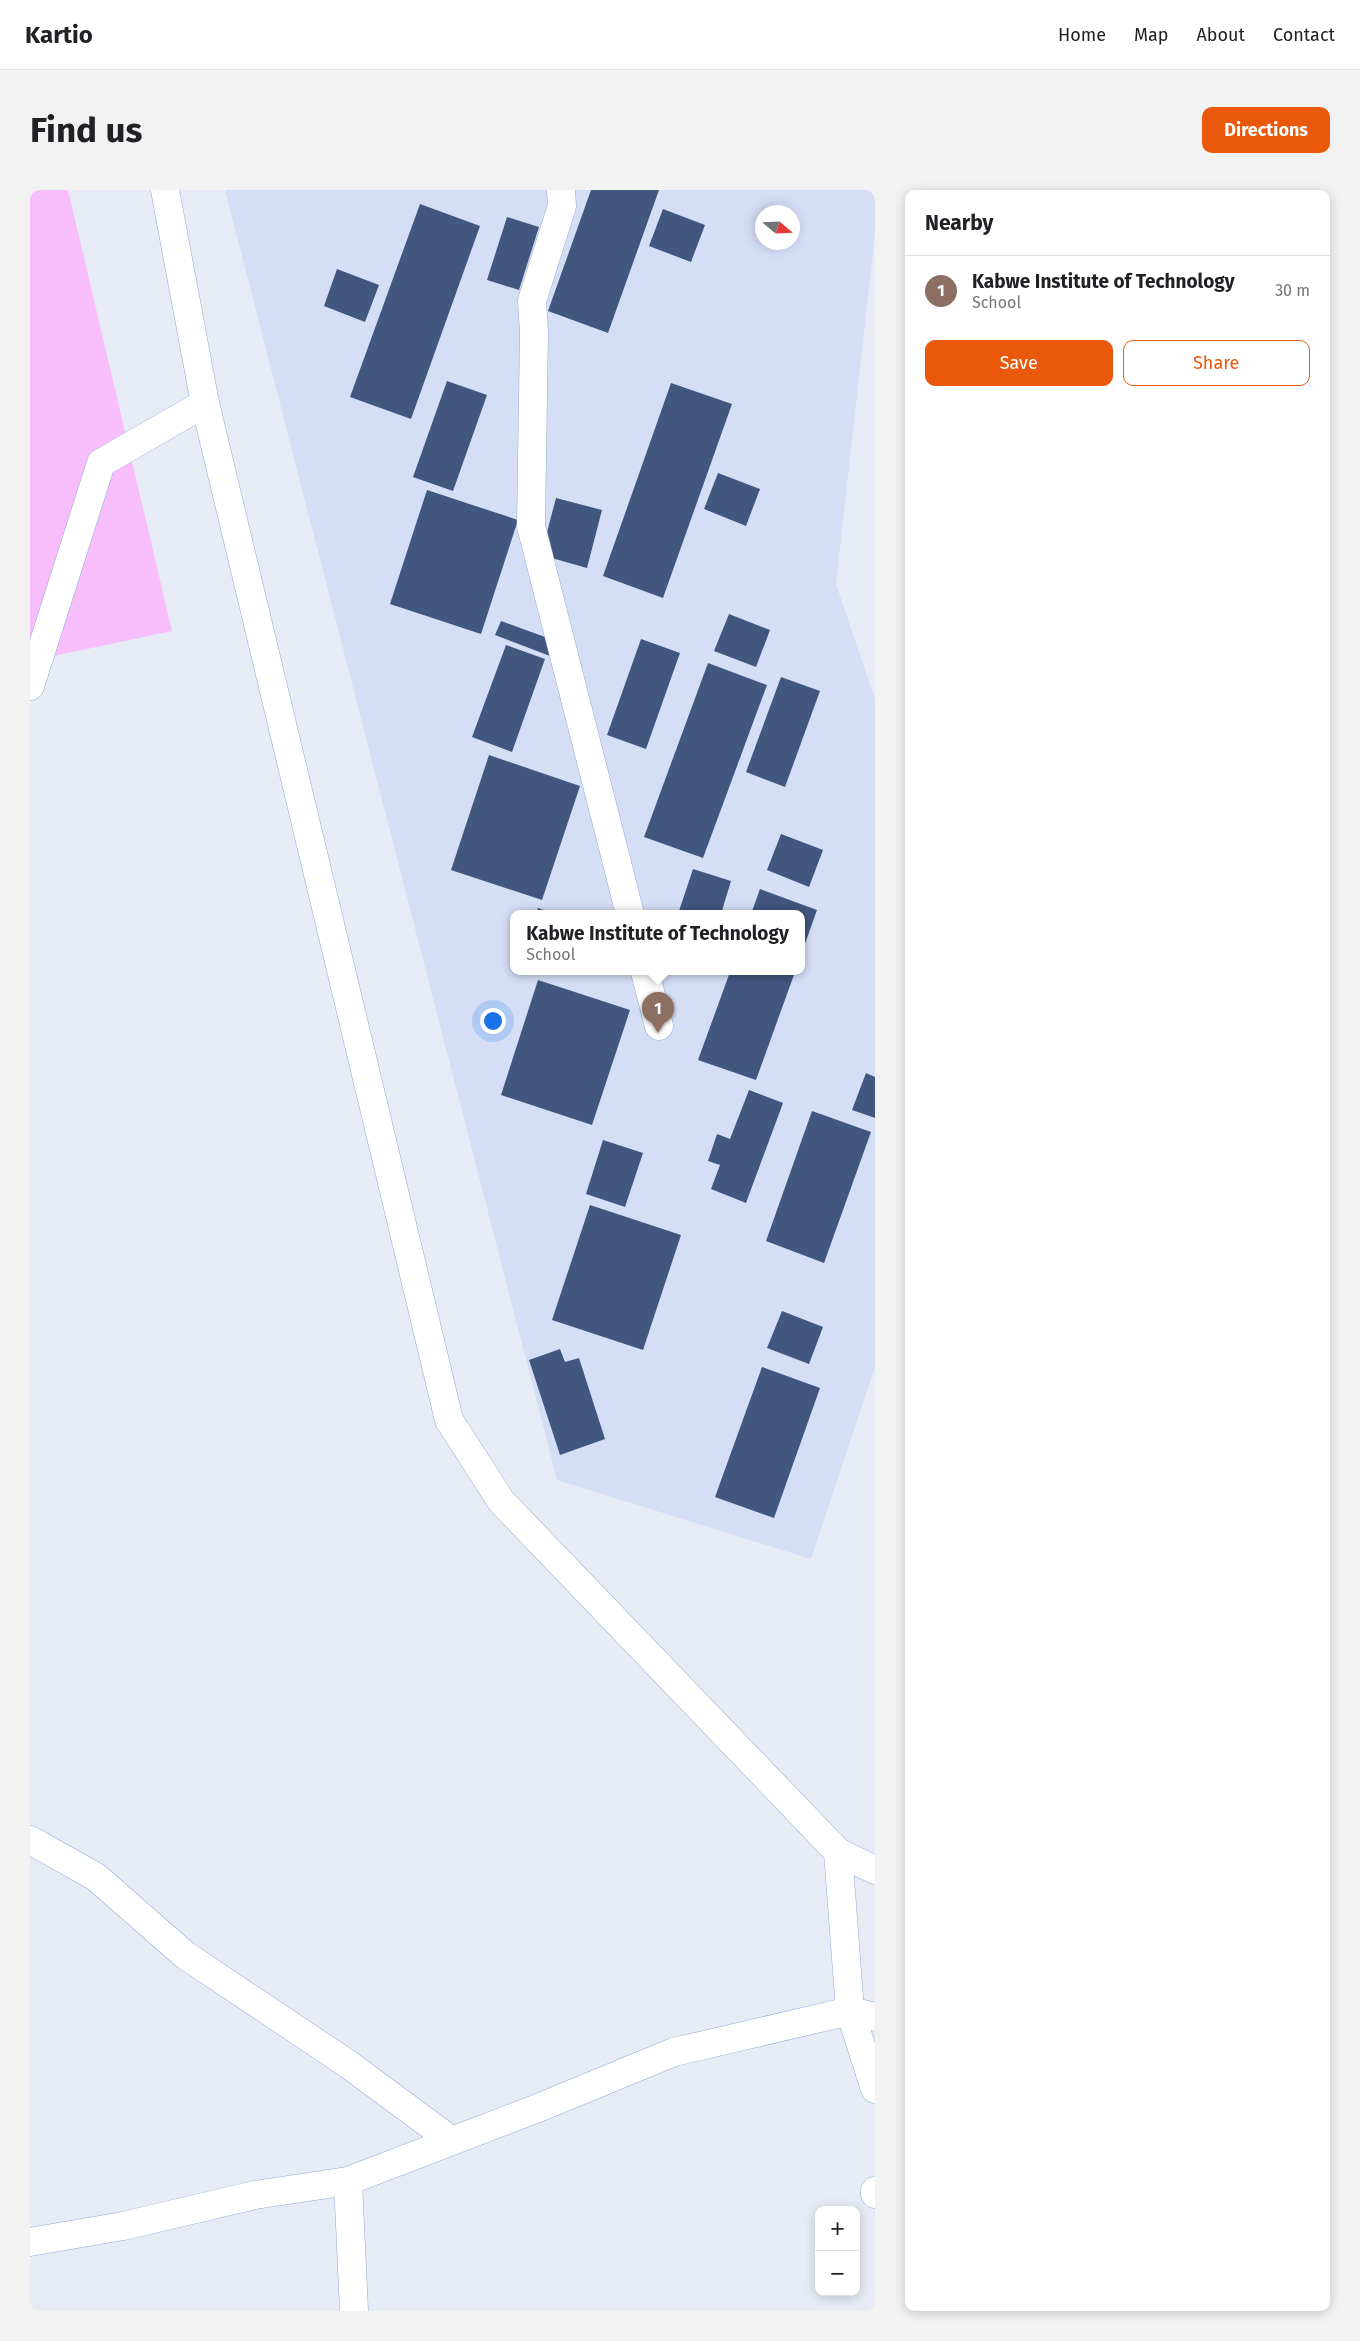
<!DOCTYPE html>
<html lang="en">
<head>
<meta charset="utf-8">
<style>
  body { margin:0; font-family:"Fira Sans",sans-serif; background:#f2f2f2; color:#202124 }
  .controls { position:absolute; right:15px; bottom:15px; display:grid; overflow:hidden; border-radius:10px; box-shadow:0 2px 12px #0003 }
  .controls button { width:45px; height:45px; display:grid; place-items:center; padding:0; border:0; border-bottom:1px solid #e0e0e0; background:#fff; color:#202124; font:25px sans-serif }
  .compass { position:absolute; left:725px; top:15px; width:45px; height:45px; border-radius:50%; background:#fff; box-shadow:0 2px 12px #0003; rotate:109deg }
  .you { position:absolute; left:462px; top:830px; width:18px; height:18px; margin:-12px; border:4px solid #fff; border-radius:50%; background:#1a73e8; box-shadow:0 0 0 8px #1a73e833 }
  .badge { display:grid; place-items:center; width:32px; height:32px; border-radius:50%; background:#ea580c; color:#fff; font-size:16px; font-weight:700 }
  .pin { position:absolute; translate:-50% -41px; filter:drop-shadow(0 1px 2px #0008) }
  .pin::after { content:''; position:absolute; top:26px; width:18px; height:15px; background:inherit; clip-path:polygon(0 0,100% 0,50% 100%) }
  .popup { position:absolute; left:480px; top:720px; width:295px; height:65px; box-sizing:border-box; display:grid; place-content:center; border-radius:10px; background:#fff; filter:drop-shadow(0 1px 4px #0005); font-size:16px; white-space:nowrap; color:#757577 }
  .popup b { font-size:19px; color:#202124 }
  .popup::after { content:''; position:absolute; left:50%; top:100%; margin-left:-10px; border:10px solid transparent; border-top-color:#fff }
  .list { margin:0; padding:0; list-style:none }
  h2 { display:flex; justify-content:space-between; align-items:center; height:65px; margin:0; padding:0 20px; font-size:21px }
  h2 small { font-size:16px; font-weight:400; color:#757577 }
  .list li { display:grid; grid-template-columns:32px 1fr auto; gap:15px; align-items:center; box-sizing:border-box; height:70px; padding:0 20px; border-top:1px solid #e0e0e0 }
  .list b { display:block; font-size:19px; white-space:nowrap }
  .list p { margin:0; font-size:16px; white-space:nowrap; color:#757577 }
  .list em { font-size:16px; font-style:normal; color:#757577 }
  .actions { display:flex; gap:10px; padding:15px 20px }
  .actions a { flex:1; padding:11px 0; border:1px solid #ea580c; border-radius:10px; text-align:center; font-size:18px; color:#ea580c }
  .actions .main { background:#ea580c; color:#fff }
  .map { position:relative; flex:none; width:845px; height:2121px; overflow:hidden; border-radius:10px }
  header { display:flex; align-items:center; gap:30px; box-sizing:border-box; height:70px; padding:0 25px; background:#fff; border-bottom:1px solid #e0e0e0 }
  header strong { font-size:24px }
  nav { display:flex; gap:28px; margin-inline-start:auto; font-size:18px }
  .intro { display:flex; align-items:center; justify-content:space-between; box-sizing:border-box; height:120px; padding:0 30px }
  h1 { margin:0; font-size:35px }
  .button { padding:12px 22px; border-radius:10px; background:#ea580c; color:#fff; font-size:18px; font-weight:700 }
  main { display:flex; gap:30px; padding:0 30px }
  aside { flex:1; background:#fff; border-radius:10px; box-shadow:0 2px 12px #0003 }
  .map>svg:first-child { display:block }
  .built { fill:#d4dff6; fill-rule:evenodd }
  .green { fill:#f7befb }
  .building { fill:#425780 }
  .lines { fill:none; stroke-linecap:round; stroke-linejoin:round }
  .minor-casing { stroke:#93aad9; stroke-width:29 }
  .minor { stroke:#fff; stroke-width:28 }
</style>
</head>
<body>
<header>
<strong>Kartio</strong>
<nav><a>Home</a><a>Map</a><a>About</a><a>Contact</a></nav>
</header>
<div class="intro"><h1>Find us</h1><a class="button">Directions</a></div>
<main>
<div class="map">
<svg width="845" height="2121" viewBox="0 0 845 2121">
  <rect width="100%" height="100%" fill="#e6ebf5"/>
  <path class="built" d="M 195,0 L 845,0 L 845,44 L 806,394 L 845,509 L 845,1177 L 781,1369 L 527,1290 ZM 732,22 L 762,22 L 762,52 L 732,52 ZM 484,724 L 772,724 L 772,782 L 484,782 Z"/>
  <path class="green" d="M 0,0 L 38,0 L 142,441 L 0,471 Z"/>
  <g class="building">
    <path d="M 561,0 L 629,0 L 578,143 L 518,121 Z"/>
    <path d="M 390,14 L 450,36 L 381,229 L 320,207 Z"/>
    <path d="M 633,19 L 675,35 L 661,72 L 619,56 Z"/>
    <path d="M 477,27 L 509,37 L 489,100 L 457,90 Z"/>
    <path d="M 307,79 L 349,95 L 335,132 L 294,116 Z"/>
    <path d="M 417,191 L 457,205 L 423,301 L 383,287 Z"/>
    <path d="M 641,193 L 702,214 L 633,408 L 573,386 Z"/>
    <path d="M 688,283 L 730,299 L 716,336 L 674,319 Z"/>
    <path d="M 397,300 L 488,330 L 451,444 L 360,414 Z"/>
    <path d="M 526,308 L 572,320 L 557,378 L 511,365 Z"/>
    <path d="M 699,424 L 740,440 L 726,477 L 684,461 Z"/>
    <path d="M 471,431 L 526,451 L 520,466 L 465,445 Z"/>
    <path d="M 611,449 L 650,463 L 616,559 L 577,545 Z"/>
    <path d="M 476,455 L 515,469 L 482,562 L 442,547 Z"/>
    <path d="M 678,473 L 737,495 L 673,668 L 614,647 Z"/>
    <path d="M 751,487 L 790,501 L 755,597 L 716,582 Z"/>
    <path d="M 459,565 L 550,596 L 512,710 L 421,680 Z"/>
    <path d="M 751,644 L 793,660 L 779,697 L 737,680 Z"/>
    <path d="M 663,679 L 701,691 L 691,724 L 648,724 Z"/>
    <path d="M 730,699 L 787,720 L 772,762 L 772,724 L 721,724 Z"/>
    <path d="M 508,718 L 526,724 L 506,724 Z"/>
    <path d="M 700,782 L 765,782 L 726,890 L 668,870 Z"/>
    <path d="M 508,790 L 600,820 L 562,935 L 471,905 Z"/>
    <path d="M 836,883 L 845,887 L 845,928 L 822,920 Z"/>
    <path d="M 719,900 L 753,913 L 716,1013 L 681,999 L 690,975 L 678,971 L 687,944 L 700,949 Z"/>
    <path d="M 782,921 L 841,942 L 794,1073 L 736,1051 Z"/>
    <path d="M 573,950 L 613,963 L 595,1017 L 556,1004 Z"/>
    <path d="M 560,1015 L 651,1045 L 613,1160 L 522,1130 Z"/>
    <path d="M 752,1121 L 793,1137 L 779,1174 L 737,1158 Z"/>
    <path d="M 530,1159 L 535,1172 L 549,1168 L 575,1249 L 530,1265 L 499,1170 Z"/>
    <path d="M 732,1177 L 790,1198 L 744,1328 L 685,1307 Z"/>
  </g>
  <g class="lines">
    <defs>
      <g id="minor">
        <path d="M 135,0 L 175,213 L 419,1230 L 471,1311 L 808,1662 L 820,1821 L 845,1899"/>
        <path d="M 531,0 L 532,16 L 502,111 L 504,142 L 501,336 L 600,724"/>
        <path d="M 0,496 L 71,273 L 175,213"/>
        <path d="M 615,782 L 629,836"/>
        <path d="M 0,1650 L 66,1687 L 155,1765 L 318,1874 L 422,1951"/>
        <path d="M 808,1662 L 845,1680"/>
        <path d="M 318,1991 L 324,2121"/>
        <path d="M 845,2001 L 845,2004"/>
        <path d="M 0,2052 L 93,2036 L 225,2005 L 318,1991 L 508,1918 L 644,1862 L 820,1821 L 845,1827"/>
      </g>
    </defs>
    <use href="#minor" class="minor-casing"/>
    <use href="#minor" class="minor"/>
  </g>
</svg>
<div class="controls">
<button>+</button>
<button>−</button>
</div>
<svg class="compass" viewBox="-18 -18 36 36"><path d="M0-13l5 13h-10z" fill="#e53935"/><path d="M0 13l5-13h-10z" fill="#757577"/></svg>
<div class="you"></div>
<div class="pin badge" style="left:628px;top:843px;background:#8d6e63">1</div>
<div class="popup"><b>Kabwe Institute of Technology</b>School</div>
</div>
<aside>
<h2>Nearby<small></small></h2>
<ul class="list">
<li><span class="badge" style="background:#8d6e63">1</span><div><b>Kabwe Institute of Technology</b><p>School</p></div><em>30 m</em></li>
</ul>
<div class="actions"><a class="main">Save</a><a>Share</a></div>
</aside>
</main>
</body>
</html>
